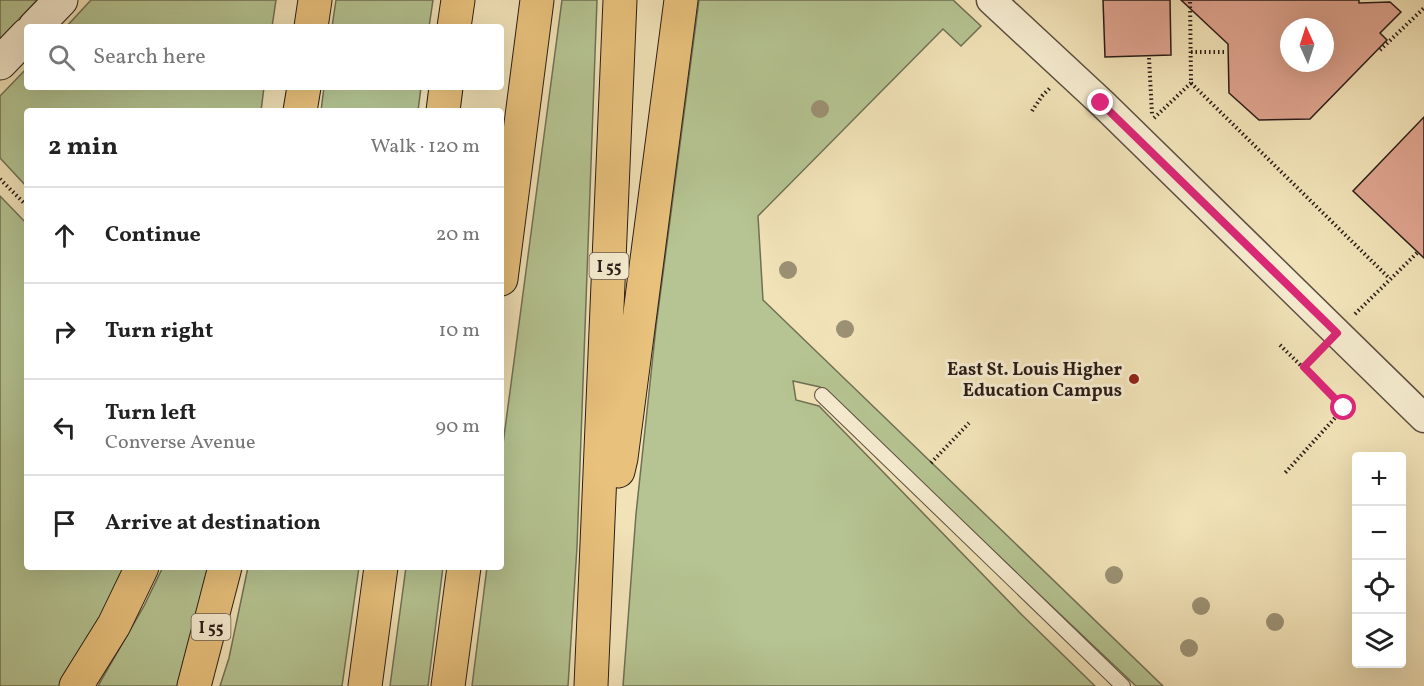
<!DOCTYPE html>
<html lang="en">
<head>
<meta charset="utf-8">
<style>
  body { margin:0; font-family:Vollkorn,serif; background:#f6f6f6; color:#222 }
  .controls { position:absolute; right:18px; bottom:18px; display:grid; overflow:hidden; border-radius:6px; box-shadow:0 6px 24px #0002 }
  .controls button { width:54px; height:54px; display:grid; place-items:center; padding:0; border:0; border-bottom:2px solid #e0e0e0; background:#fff; color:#222; font:30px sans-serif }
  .compass { position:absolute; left:1280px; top:18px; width:54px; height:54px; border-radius:50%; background:#fff; box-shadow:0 6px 24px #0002; rotate:357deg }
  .stop { position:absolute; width:18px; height:18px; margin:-14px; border:4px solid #db2777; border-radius:50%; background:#fff }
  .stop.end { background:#db2777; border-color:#fff; box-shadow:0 2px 6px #0008 }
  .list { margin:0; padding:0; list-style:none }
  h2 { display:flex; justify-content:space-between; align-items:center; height:78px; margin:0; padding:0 24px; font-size:26px }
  h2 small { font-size:20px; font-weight:400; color:#767676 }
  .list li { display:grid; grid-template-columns:39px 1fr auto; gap:18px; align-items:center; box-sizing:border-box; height:96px; padding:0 24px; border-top:2px solid #e0e0e0 }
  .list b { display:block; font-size:22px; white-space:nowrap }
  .list p { margin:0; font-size:20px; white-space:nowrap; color:#767676 }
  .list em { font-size:20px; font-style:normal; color:#767676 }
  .icon { flex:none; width:33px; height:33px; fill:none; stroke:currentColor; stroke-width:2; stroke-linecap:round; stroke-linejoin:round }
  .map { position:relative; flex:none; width:1424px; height:686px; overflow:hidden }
  .search { position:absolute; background:#fff; box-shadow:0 6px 24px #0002; left:24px; top:24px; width:480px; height:66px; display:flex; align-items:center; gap:15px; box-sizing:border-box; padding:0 21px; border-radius:6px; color:#767676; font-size:22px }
  .panel { position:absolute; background:#fff; box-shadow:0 6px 24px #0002; left:24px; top:108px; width:480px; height:462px; border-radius:6px }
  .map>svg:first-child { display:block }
  .green { fill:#b5c492; stroke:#707055; stroke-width:1.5 }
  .building { fill:#dea38e; stroke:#2a1d18; stroke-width:1.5; fill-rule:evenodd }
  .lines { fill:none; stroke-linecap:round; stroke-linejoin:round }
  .lane-casing { stroke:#5c4e40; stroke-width:16 }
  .street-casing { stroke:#5c4e40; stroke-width:31 }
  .secondary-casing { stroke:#2a1d18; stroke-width:35 }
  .highway-casing { stroke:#2a1d18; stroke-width:35 }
  .path { stroke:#2a1d18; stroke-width:4; stroke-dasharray:1.5 3; stroke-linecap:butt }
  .lane { stroke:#f6ecd0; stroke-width:14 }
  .street { stroke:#f6ecd0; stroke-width:28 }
  .secondary { stroke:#f6ecd0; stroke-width:33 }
  .highway { stroke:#e8c17c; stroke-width:33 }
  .tree { fill:#9b9174 }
  .route { stroke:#db2777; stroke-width:8 }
  .poi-dot { fill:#8f2418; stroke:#f6ecd0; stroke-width:2 }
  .labels { text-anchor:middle; stroke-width:6; stroke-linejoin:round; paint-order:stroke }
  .shield { fill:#f6ecd0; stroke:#675b4f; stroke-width:1.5 }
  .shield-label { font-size:16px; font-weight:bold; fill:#2a1d18 }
  .poi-label { font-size:18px; font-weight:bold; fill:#2a1d18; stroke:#f6ecd0; text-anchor:end }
</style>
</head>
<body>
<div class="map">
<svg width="1424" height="686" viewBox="0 0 1424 686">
  <rect width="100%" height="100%" fill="#f1e2b7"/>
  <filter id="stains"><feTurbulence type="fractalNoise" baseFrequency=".00333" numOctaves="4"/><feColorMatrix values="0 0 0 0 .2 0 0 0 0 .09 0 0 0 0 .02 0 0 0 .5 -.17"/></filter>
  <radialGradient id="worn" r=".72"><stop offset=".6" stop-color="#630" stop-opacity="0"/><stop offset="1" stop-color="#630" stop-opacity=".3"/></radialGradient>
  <g class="green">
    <path d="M 0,0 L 37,0 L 0,39 Z"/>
    <path d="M 91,0 L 276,0 L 272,27 L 66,27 Z"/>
    <path d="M 336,0 L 433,0 L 429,27 L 332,27 Z"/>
    <path d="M 562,0 L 597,0 L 577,547 L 568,686 L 472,686 L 487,567 L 501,567 L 501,459 Z"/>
    <path d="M 699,0 L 953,0 L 981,26 L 961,46 L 943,29 L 758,216 L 763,300 L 1163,686 L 1136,686 L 820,387 L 793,381 L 796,400 L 819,406 L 1022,615 L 1095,686 L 623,686 L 636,514 L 656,327 Z"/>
    <path d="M 27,68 L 27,87 L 264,87 L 261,111 L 27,111 L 27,187 L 0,158 L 0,96 Z"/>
    <path d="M 324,87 L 421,87 L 418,111 L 321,111 Z"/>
    <path d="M 0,196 L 27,224 L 27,567 L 128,567 L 61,686 L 0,686 Z"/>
    <path d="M 163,567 L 212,567 L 181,686 L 98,686 L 144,606 Z"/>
    <path d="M 248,567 L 359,567 L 342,686 L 220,686 L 229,658 Z"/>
    <path d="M 406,567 L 443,567 L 428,686 L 390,686 Z"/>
  </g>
  <g class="building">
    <path d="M 1103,0 L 1170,0 L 1171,55 L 1105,57 Z"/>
    <path d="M 1181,0 L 1359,0 L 1359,3 L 1390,2 L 1401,12 L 1380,33 L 1387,40 L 1310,119 L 1259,120 L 1229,93 L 1228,44 ZM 1289,27 L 1325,27 L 1325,63 L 1289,63 Z"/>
    <path d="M 1424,117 L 1424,258 L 1353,191 Z"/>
  </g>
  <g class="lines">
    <defs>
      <path id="lane" d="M 822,395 L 1123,686"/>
      <path id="street" d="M 991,0 L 1102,103 L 1424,418"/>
      <g id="secondary">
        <path d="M 35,27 L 61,0"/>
        <path d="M 0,63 L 27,35"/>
      </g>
      <g id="highway">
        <path d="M 311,27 L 315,0"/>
        <path d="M 454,27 L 458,0"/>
        <path d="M 300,111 L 304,87"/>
        <path d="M 443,111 L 446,87"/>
        <path d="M 501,279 L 537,0"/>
        <path d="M 618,471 L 621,458 L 681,0"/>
        <path d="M 76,686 L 114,625 L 142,567"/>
        <path d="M 194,686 L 225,567"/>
        <path d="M 365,686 L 381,567"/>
        <path d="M 448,686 L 464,567"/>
        <path d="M 591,686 L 620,0"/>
      </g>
    </defs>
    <use href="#lane" class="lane-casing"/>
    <use href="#street" class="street-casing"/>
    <use href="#secondary" class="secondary-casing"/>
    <use href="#highway" class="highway-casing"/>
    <g class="path">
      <path d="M 1380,50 L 1424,8"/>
      <path d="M 1191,52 L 1225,52"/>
      <path d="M 1149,58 L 1152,114"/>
      <path d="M 1191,83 L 1389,278"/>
      <path d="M 1032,111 L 1042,96 L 1050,88"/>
      <path d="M 1154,118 L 1191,83 L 1190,0"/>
      <path d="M 0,179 L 27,206"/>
      <path d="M 1355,314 L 1417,253"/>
      <path d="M 1280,345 L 1344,408 L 1285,473"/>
      <path d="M 1304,367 L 1319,352"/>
      <path d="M 931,463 L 969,423"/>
    </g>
    <use href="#lane" class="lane"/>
    <use href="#street" class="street"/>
    <use href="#secondary" class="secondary"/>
    <use href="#highway" class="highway"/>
  </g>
  <g class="tree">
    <circle cx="820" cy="109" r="9"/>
    <circle cx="788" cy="270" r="9"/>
    <circle cx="845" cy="329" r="9"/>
    <circle cx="1114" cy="575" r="9"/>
    <circle cx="1201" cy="606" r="9"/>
    <circle cx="1275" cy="622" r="9"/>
    <circle cx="1189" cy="648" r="9"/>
  </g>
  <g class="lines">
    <path class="route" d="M 1101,103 L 1337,333 L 1304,367 L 1344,408"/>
  </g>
  <circle class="poi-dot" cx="1134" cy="379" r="6"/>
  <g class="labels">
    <g class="shield">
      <rect x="589.5" y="253" width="39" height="26" rx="4.5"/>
      <rect x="191.5" y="614" width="39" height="26" rx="4.5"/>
    </g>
    <g class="shield-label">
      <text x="609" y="272">I 55</text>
      <text x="211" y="633">I 55</text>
    </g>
    <g class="poi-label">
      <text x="1122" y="375">East St. Louis Higher<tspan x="1122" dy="21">Education Campus</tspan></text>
    </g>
  </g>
  <rect width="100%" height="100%" filter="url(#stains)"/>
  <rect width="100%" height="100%" fill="url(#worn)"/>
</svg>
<div class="controls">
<button>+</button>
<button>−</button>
<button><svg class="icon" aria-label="locate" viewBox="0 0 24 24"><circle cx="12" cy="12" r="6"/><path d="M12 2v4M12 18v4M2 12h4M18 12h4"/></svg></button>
<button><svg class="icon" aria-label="layers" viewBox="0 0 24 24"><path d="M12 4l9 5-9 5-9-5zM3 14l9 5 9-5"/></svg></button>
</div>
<svg class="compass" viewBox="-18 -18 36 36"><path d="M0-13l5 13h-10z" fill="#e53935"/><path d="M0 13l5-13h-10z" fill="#767676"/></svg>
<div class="stop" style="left:1344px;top:408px"></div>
<div class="stop end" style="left:1101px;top:103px"></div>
<div class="search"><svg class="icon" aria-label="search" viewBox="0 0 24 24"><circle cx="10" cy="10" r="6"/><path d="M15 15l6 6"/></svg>Search here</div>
<section class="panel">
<h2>2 min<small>Walk · 120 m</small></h2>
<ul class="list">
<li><svg class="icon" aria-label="ahead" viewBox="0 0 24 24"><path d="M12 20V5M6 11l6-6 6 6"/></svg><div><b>Continue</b></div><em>20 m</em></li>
<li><svg class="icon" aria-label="right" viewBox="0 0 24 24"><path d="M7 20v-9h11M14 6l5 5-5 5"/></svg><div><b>Turn right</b></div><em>10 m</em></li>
<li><svg class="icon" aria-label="left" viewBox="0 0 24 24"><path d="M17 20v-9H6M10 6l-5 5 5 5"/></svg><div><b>Turn left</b><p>Converse Avenue</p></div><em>90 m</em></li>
<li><svg class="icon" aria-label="arrive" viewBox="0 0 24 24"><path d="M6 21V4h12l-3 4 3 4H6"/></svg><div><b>Arrive at destination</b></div></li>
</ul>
</section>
</div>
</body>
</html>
